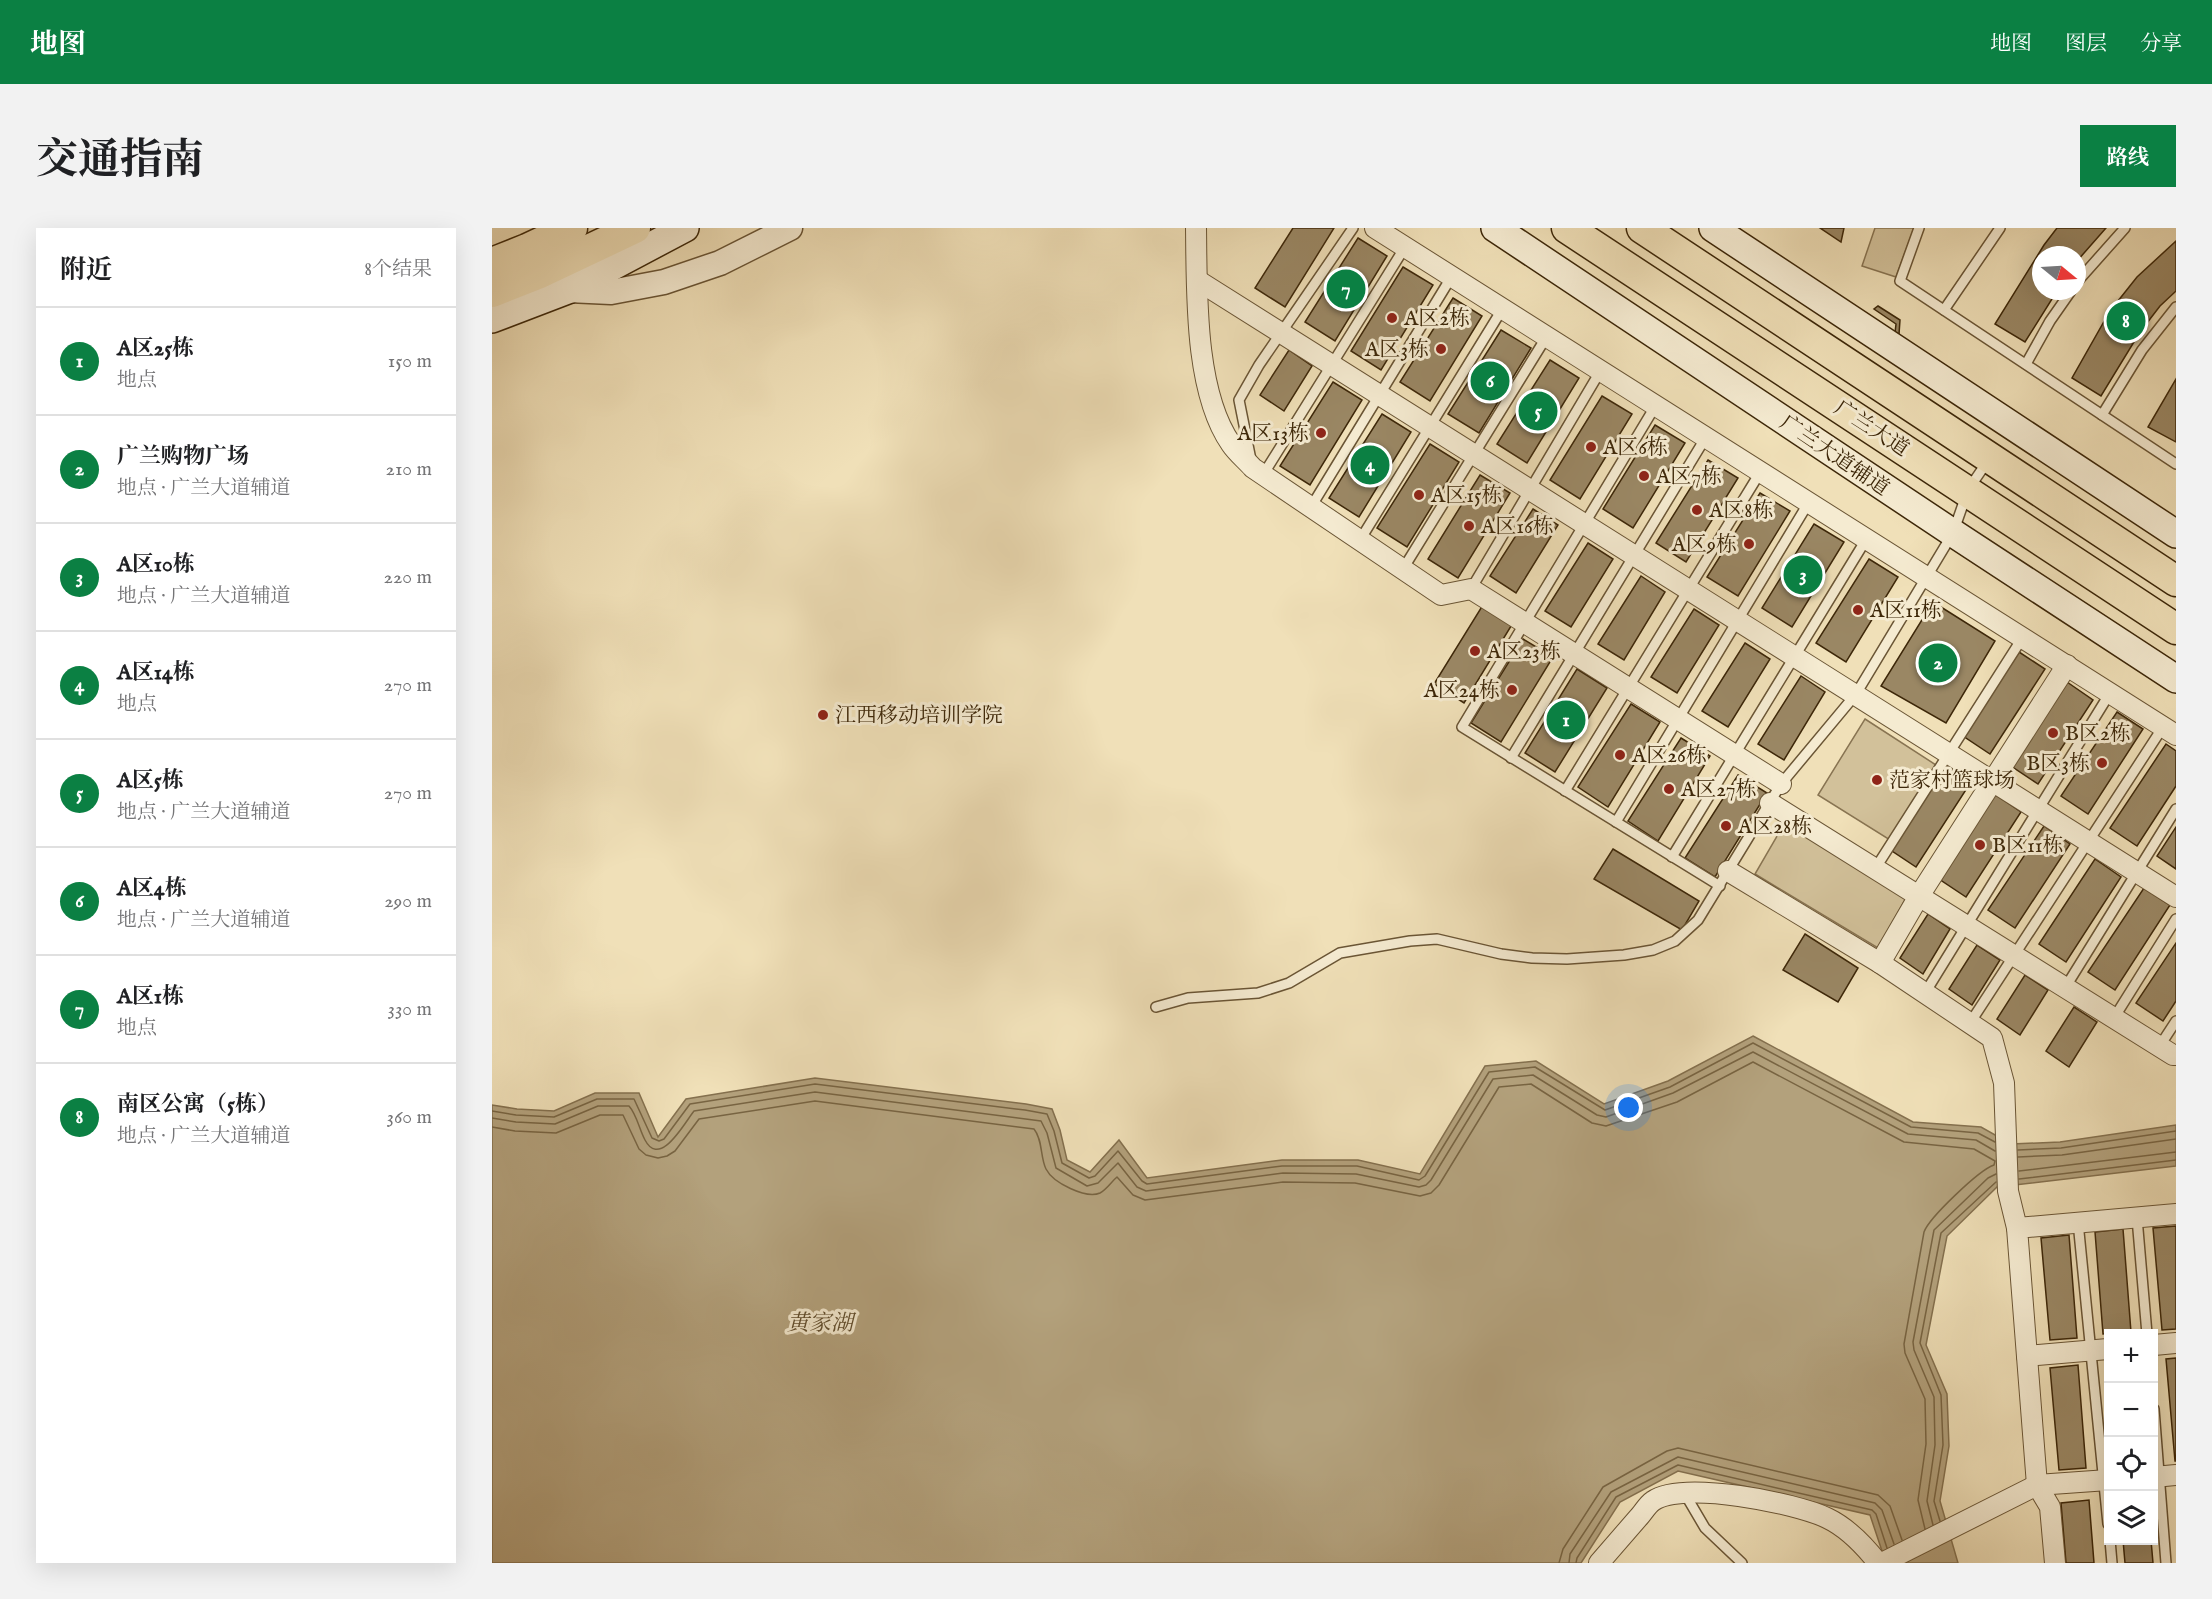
<!DOCTYPE html>
<html lang="zh">
<head>
<meta charset="utf-8">
<style>
  body { margin:0; font-family:"IM FELL English","Noto Serif SC",serif; background:#f2f2f2; color:#202124 }
  .controls { position:absolute; right:18px; bottom:18px; display:grid; overflow:hidden; border-radius:0px; box-shadow:0 6px 24px #0002 }
  .controls button { width:54px; height:54px; display:grid; place-items:center; padding:0; border:0; border-bottom:2px solid #e0e0e0; background:#fff; color:#202124; font:30px sans-serif }
  .compass { position:absolute; left:1540px; top:18px; width:54px; height:54px; border-radius:50%; background:#fff; box-shadow:0 6px 24px #0002; rotate:108deg }
  .you { position:absolute; left:1137px; top:880px; width:21px; height:21px; margin:-15px; border:4px solid #fff; border-radius:50%; background:#1a73e8; box-shadow:0 0 0 9px #1a73e833 }
  .badge { display:grid; place-items:center; width:39px; height:39px; border-radius:50%; background:#0b8043; color:#fff; font-size:20px; font-weight:700 }
  .pin { position:absolute; translate:-50% -50%; border:3px solid #fff; box-shadow:0 2px 6px #0006 }
  .list { margin:0; padding:0; list-style:none }
  h2 { display:flex; justify-content:space-between; align-items:center; height:78px; margin:0; padding:0 24px; font-size:26px }
  h2 small { font-size:20px; font-weight:400; color:#757577 }
  .list li { display:grid; grid-template-columns:39px 1fr auto; gap:18px; align-items:center; box-sizing:border-box; height:108px; padding:0 24px; border-top:2px solid #e0e0e0 }
  .list b { display:block; font-size:22px; white-space:nowrap }
  .list p { margin:0; font-size:20px; white-space:nowrap; color:#757577 }
  .list em { font-size:20px; font-style:normal; color:#757577 }
  .icon { flex:none; width:33px; height:33px; fill:none; stroke:currentColor; stroke-width:2; stroke-linecap:round; stroke-linejoin:round }
  .map { position:relative; flex:none; width:1684px; height:1335px; overflow:hidden; border-radius:0px }
  header { display:flex; align-items:center; gap:36px; box-sizing:border-box; height:84px; padding:0 30px; background:#0b8043; color:#fff }
  header strong { font-size:28px }
  nav { display:flex; gap:33px; margin-inline-start:auto; font-size:21px }
  .intro { display:flex; align-items:center; justify-content:space-between; box-sizing:border-box; height:144px; padding:0 36px }
  h1 { margin:0; font-size:42px }
  .button { padding:15px 27px; border-radius:0px; background:#0b8043; color:#fff; font-size:21px; font-weight:700 }
  main { display:flex; gap:36px; padding:0 36px }
  aside { flex:1; background:#fff; border-radius:0px; box-shadow:0 6px 24px #0002 }
  .map>svg:first-child { display:block }
  .green { fill:#d2c19a; stroke:#887452; stroke-width:1.5 }
  .water { fill:#b3a17c; stroke:#84704e; stroke-width:1.5 }
  .lines { fill:none; stroke-linecap:round; stroke-linejoin:round }
  .shore { stroke:#786442; stroke-width:1.5 }
  .building { fill:#9a8764; stroke:#3d2709; stroke-width:1.5 }
  .service-casing { stroke:#6a5535; stroke-width:12 }
  .minor-casing { stroke:#6a5535; stroke-width:22 }
  .tertiary-casing { stroke:#6a5535; stroke-width:27 }
  .secondary-casing { stroke:#3d2709; stroke-width:30 }
  .primary-casing { stroke:#3d2709; stroke-width:33 }
  .service { stroke:#f5ebd1; stroke-width:9 }
  .minor { stroke:#f5ebd1; stroke-width:20 }
  .tertiary { stroke:#f5ebd1; stroke-width:24 }
  .secondary { stroke:#f5ebd1; stroke-width:27 }
  .primary { stroke:#f0e0b8; stroke-width:30 }
  .poi-dot { fill:#8f2418; stroke:#f5ebd1; stroke-width:2 }
  .labels { text-anchor:middle; stroke-width:6; stroke-linejoin:round; paint-order:stroke }
  .poi-label { font-size:21px; fill:#3d2709; stroke:#f5ebd1; text-anchor:start }
  .street-label { font-size:21px; fill:#3d2709; stroke:#f5ebd1 }
  .water-label { font-size:22px; font-style:italic; fill:#604c2c; stroke:#f5ebd1 }
</style>
</head>
<body>
<header>
<strong>地图</strong>
<nav><a>地图</a><a>图层</a><a>分享</a></nav>
</header>
<div class="intro"><h1>交通指南</h1><a class="button">路线</a></div>
<main>
<aside>
<h2>附近<small>8个结果</small></h2>
<ul class="list">
<li><span class="badge">1</span><div><b>A区25栋</b><p>地点</p></div><em>150 m</em></li>
<li><span class="badge">2</span><div><b>广兰购物广场</b><p>地点 · 广兰大道辅道</p></div><em>210 m</em></li>
<li><span class="badge">3</span><div><b>A区10栋</b><p>地点 · 广兰大道辅道</p></div><em>220 m</em></li>
<li><span class="badge">4</span><div><b>A区14栋</b><p>地点</p></div><em>270 m</em></li>
<li><span class="badge">5</span><div><b>A区5栋</b><p>地点 · 广兰大道辅道</p></div><em>270 m</em></li>
<li><span class="badge">6</span><div><b>A区4栋</b><p>地点 · 广兰大道辅道</p></div><em>290 m</em></li>
<li><span class="badge">7</span><div><b>A区1栋</b><p>地点</p></div><em>330 m</em></li>
<li><span class="badge">8</span><div><b>南区公寓（5栋）</b><p>地点 · 广兰大道辅道</p></div><em>360 m</em></li>
</ul>
</aside>
<div class="map">
<svg width="1684" height="1335" viewBox="0 0 1684 1335">
  <rect width="100%" height="100%" fill="#f0e0b8"/>
  <filter id="stains"><feTurbulence type="fractalNoise" baseFrequency=".00333" numOctaves="4"/><feColorMatrix values="0 0 0 0 .2 0 0 0 0 .09 0 0 0 0 .02 0 0 0 .5 -.17"/></filter>
  <radialGradient id="worn" r=".72"><stop offset=".6" stop-color="#630" stop-opacity="0"/><stop offset="1" stop-color="#630" stop-opacity=".3"/></radialGradient>
  <g class="green">
    <path d="M 1383,0 L 1422,0 L 1404,49 L 1370,38 Z"/>
    <path d="M 1373,491 L 1444,537 L 1398,612 L 1326,567 Z"/>
    <path d="M 1295,591 L 1415,668 L 1386,720 L 1263,646 Z"/>
  </g>
  <path class="water" d="M 1261,808 L 1421,894 L 1489,899 L 1519,916 L 1568,914 L 1684,897 L 1684,938 L 1505,959 L 1455,1008 L 1434,1117 L 1455,1166 L 1457,1218 L 1448,1273 L 1466,1335 L 1394,1335 L 1378,1287 L 1186,1243 L 1128,1274 L 1089,1335 L 0,1335 L 0,877 L 25,881 L 62,883 L 103,865 L 147,865 L 166,909 L 194,871 L 323,850 L 534,876 L 560,881 L 568,902 L 575,932 L 598,944 L 627,912 L 655,950 L 790,932 L 866,932 L 928,946 L 993,838 L 1044,833 L 1112,876 L 1176,853 Z"/>
  <g class="lines">
    <g class="shore">
      <path d="M 0,883 L 24,887 L 62,889 L 105,871 L 142,871 L 160,910 L 167,913 L 172,911 L 198,876 L 323,856 L 533,882 L 555,886 L 562,903 L 570,935 L 597,950 L 603,948 L 626,923 L 650,953 L 655,956 L 790,938 L 865,938 L 927,952 L 933,948 L 997,844 L 1043,839 L 1113,882 L 1178,859 L 1261,815 L 1419,899 L 1486,905 L 1503,914"/>
      <path d="M 0,890 L 24,894 L 63,896 L 106,878 L 137,878 C 145,887 147,901 153,912 C 168,941 193,894 202,883 L 323,864 L 549,893 L 555,905 L 564,940 L 595,958 L 606,955 L 626,935 L 645,959 L 654,963 L 791,945 L 864,946 L 927,959 L 934,957 L 939,952 L 1001,851 L 1041,847 L 1105,887 L 1114,889 L 1181,865 L 1261,824 L 1416,906 L 1484,912 L 1503,923"/>
      <path d="M 0,899 L 23,903 L 64,905 L 108,887 L 131,887 L 147,921 L 154,927 L 166,930 L 175,928 L 183,923 L 207,891 L 323,873 L 542,901 C 551,912 548,929 554,941 C 561,955 594,971 608,965 C 615,961 619,954 625,949 L 641,967 L 653,972 L 791,954 L 863,955 L 928,968 L 939,965 L 947,957 L 1007,859 L 1039,856 L 1100,895 L 1114,898 L 1185,874 L 1261,834 L 1412,914 L 1482,921 L 1503,933 L 1502,937 C 1487,942 1437,990 1432,1004 L 1412,1116 L 1413,1125 L 1433,1171 L 1434,1216 L 1426,1272 L 1433,1301"/>
      <path d="M 1526,922 L 1569,920 L 1684,903"/>
      <path d="M 1526,929 L 1570,927 L 1684,911"/>
      <path d="M 1527,943 L 1684,924"/>
      <path d="M 1527,951 L 1684,932"/>
      <path d="M 1448,1293 L 1442,1273 L 1451,1217 L 1449,1167 L 1428,1115 L 1449,1005 L 1504,954"/>
      <path d="M 1441,1297 L 1435,1273 L 1443,1217 L 1442,1169 L 1422,1122 L 1421,1114 L 1442,1002 L 1496,950 L 1504,946"/>
      <path d="M 1067,1335 L 1071,1321 L 1111,1259 L 1175,1223 L 1186,1220 L 1386,1267 L 1398,1278 L 1410,1312"/>
      <path d="M 1077,1335 L 1078,1326 L 1119,1264 L 1186,1229 L 1383,1275 L 1390,1282 L 1402,1316"/>
      <path d="M 1084,1335 L 1085,1330 L 1124,1269 L 1186,1237 L 1380,1282 L 1384,1286 L 1395,1320"/>
    </g>
  </g>
  <g class="building">
    <path d="M 801,0 L 842,0 L 793,79 L 763,60 Z"/>
    <path d="M 1328,0 L 1352,0 L 1349,14 Z"/>
    <path d="M 1565,0 L 1614,0 L 1585,33 L 1585,27 L 1549,27 L 1549,63 L 1565,63 L 1533,114 L 1503,96 L 1552,17 Z"/>
    <path d="M 866,10 L 895,28 L 843,113 L 813,94 Z"/>
    <path d="M 1684,13 L 1684,63 L 1668,78 L 1648,104 L 1609,168 L 1580,150 L 1618,83 L 1645,49 Z"/>
    <path d="M 911,39 L 941,57 L 889,142 L 859,123 Z"/>
    <path d="M 961,70 L 990,88 L 938,173 L 908,154 Z"/>
    <path d="M 1386,78 L 1408,92 L 1407,106 L 1403,105 L 1404,96 L 1382,81 Z"/>
    <path d="M 1009,102 L 1039,120 L 987,205 L 956,186 Z"/>
    <path d="M 797,122 L 820,138 L 792,183 L 768,167 Z"/>
    <path d="M 1058,132 L 1087,150 L 1035,235 L 1005,216 Z"/>
    <path d="M 1684,151 L 1684,214 L 1656,199 Z"/>
    <path d="M 841,154 L 870,172 L 818,257 L 788,238 Z"/>
    <path d="M 1110,168 L 1140,186 L 1088,271 L 1058,252 Z"/>
    <path d="M 890,186 L 919,204 L 867,289 L 837,270 Z"/>
    <path d="M 1163,197 L 1193,215 L 1141,300 L 1111,281 Z"/>
    <path d="M 938,216 L 967,234 L 915,319 L 885,300 Z"/>
    <path d="M 1216,232 L 1246,250 L 1194,334 L 1164,315 Z"/>
    <path d="M 988,247 L 1018,265 L 966,350 L 936,331 Z"/>
    <path d="M 1268,265 L 1298,283 L 1246,368 L 1215,349 Z"/>
    <path d="M 1041,281 L 1066,297 L 1024,365 L 998,348 Z"/>
    <path d="M 1322,296 L 1352,314 L 1300,399 L 1270,380 Z"/>
    <path d="M 1096,315 L 1121,331 L 1079,399 L 1053,383 Z"/>
    <path d="M 1377,331 L 1406,349 L 1354,434 L 1324,415 Z"/>
    <path d="M 1149,348 L 1173,364 L 1132,432 L 1106,416 Z"/>
    <path d="M 994,372 L 1024,390 L 972,475 L 942,456 Z"/>
    <path d="M 1441,374 L 1503,413 L 1454,495 L 1389,458 Z"/>
    <path d="M 1202,381 L 1227,397 L 1185,465 L 1159,449 Z"/>
    <path d="M 1031,411 L 1061,429 L 1009,514 L 979,495 Z"/>
    <path d="M 1253,415 L 1278,431 L 1236,499 L 1210,483 Z"/>
    <path d="M 1527,424 L 1553,441 L 1498,526 L 1471,508 Z"/>
    <path d="M 1085,441 L 1115,460 L 1063,544 L 1033,525 Z"/>
    <path d="M 1309,448 L 1333,464 L 1292,532 L 1266,516 Z"/>
    <path d="M 1575,454 L 1601,472 L 1546,556 L 1519,538 Z"/>
    <path d="M 1139,476 L 1168,494 L 1116,579 L 1086,559 Z"/>
    <path d="M 1625,484 L 1651,501 L 1596,586 L 1569,568 Z"/>
    <path d="M 1189,510 L 1218,528 L 1166,613 L 1136,593 Z"/>
    <path d="M 1674,516 L 1684,523 L 1684,558 L 1645,618 L 1618,600 Z"/>
    <path d="M 1453,537 L 1479,554 L 1424,639 L 1397,621 Z"/>
    <path d="M 1246,547 L 1275,565 L 1223,649 L 1193,630 Z"/>
    <path d="M 1503,566 L 1529,584 L 1474,669 L 1447,651 Z"/>
    <path d="M 1552,598 L 1578,616 L 1523,700 L 1496,682 Z"/>
    <path d="M 1684,599 L 1684,641 L 1665,628 Z"/>
    <path d="M 1121,621 L 1207,673 L 1190,702 L 1102,651 Z"/>
    <path d="M 1603,631 L 1629,649 L 1574,734 L 1547,716 Z"/>
    <path d="M 1652,660 L 1678,677 L 1623,762 L 1596,744 Z"/>
    <path d="M 1436,686 L 1458,701 L 1431,746 L 1408,730 Z"/>
    <path d="M 1313,706 L 1366,740 L 1346,774 L 1291,742 Z"/>
    <path d="M 1684,715 L 1684,773 L 1671,793 L 1644,775 Z"/>
    <path d="M 1485,717 L 1508,732 L 1480,777 L 1457,761 Z"/>
    <path d="M 1533,747 L 1556,762 L 1528,807 L 1505,791 Z"/>
    <path d="M 1582,779 L 1605,794 L 1577,839 L 1554,823 Z"/>
    <path d="M 1684,998 L 1684,1101 L 1670,1102 L 1661,1000 Z"/>
    <path d="M 1631,1001 L 1639,1104 L 1611,1106 L 1603,1004 Z"/>
    <path d="M 1577,1007 L 1585,1110 L 1558,1112 L 1549,1010 Z"/>
    <path d="M 1684,1130 L 1684,1233 L 1683,1233 L 1674,1131 Z"/>
    <path d="M 1586,1137 L 1594,1240 L 1567,1242 L 1558,1140 Z"/>
    <path d="M 1597,1272 L 1602,1335 L 1574,1335 L 1569,1275 Z"/>
    <path d="M 1631,1312 L 1659,1312 L 1661,1335 L 1633,1335 Z"/>
  </g>
  <g class="lines">
    <defs>
      <g id="service">
        <path d="M 1427,0 L 1408,53 L 1684,236"/>
        <path d="M 1585,54 L 1633,0"/>
        <path d="M 1452,82 L 1508,0"/>
        <path d="M 1534,136 L 1558,93 L 1579,63"/>
        <path d="M 1164,177 L 970,499 L 1228,658"/>
        <path d="M 1610,187 L 1650,122 L 1684,79"/>
        <path d="M 759,232 L 747,172 L 767,137 L 861,0"/>
        <path d="M 771,247 L 913,19"/>
        <path d="M 819,279 L 960,48"/>
        <path d="M 868,312 L 1011,80"/>
        <path d="M 911,341 L 1055,108"/>
        <path d="M 979,361 L 1109,142"/>
        <path d="M 1019,530 L 1214,209"/>
        <path d="M 1073,563 L 1269,243"/>
        <path d="M 1124,594 L 1317,274"/>
        <path d="M 1180,629 L 1375,310"/>
        <path d="M 1383,641 L 1531,409"/>
        <path d="M 1573,760 L 1684,581"/>
        <path d="M 1433,765 L 1618,465"/>
        <path d="M 664,779 L 696,770 L 766,765 L 797,755 L 848,725 L 918,713 L 945,711 L 1009,726 L 1040,730 L 1075,731 L 1132,727 L 1161,722 L 1183,713 L 1206,692 L 1289,556 L 1364,466 L 1461,305 L 1476,262 L 1495,234"/>
        <path d="M 1622,790 L 1684,691"/>
        <path d="M 1478,795 L 1671,499"/>
        <path d="M 1667,819 L 1684,793"/>
        <path d="M 1645,990 L 1655,1106"/>
        <path d="M 1586,994 L 1616,1296"/>
        <path d="M 1662,1181 L 1674,1335"/>
        <path d="M 1193,1266 L 1213,1300 L 1250,1335"/>
        <path d="M 1618,1312 L 1620,1335"/>
      </g>
      <g id="minor">
        <path d="M 704,0 C 705,63 702,163 739,216 C 745,225 754,232 761,240 L 949,367 L 979,361 L 1289,556"/>
        <path d="M 883,0 L 1684,507"/>
        <path d="M 705,52 L 1684,669"/>
        <path d="M 1278,575 L 1681,827 L 1684,827"/>
        <path d="M 1236,643 L 1388,735 L 1500,810 L 1512,855 L 1516,963 L 1525,1000"/>
        <path d="M 1388,735 L 1427,668 L 1575,437"/>
        <path d="M 1662,1117 L 1684,1115"/>
        <path d="M 1535,1128 L 1616,1121"/>
        <path d="M 1662,1249 L 1684,1247"/>
        <path d="M 1616,1252 L 1545,1257 L 1525,1000 L 1684,986"/>
        <path d="M 1107,1335 C 1120,1320 1133,1305 1146,1290 C 1151,1285 1155,1277 1161,1273 C 1190,1252 1304,1275 1335,1290 C 1356,1300 1372,1317 1386,1335"/>
        <path d="M 1390,1335 L 1545,1257 L 1558,1279 L 1563,1335"/>
      </g>
      <path id="tertiary" d="M 76,62 L 119,64 L 172,54 L 228,35 L 298,0"/>
      <g id="secondary">
        <path d="M 1003,0 L 1461,305 L 1684,451"/>
        <path d="M 1221,0 L 1684,306"/>
        <path d="M 0,91 L 76,62 L 193,0"/>
      </g>
      <g id="primary">
        <path d="M 1075,0 L 1684,401"/>
        <path d="M 1150,0 L 1684,353"/>
        <path d="M 0,35 L 35,21 L 80,0"/>
        <path d="M 0,64 L 48,45 L 143,0"/>
      </g>
    </defs>
    <use href="#service" class="service-casing"/>
    <use href="#minor" class="minor-casing"/>
    <use href="#tertiary" class="tertiary-casing"/>
    <use href="#secondary" class="secondary-casing"/>
    <use href="#primary" class="primary-casing"/>
    <use href="#service" class="service"/>
    <use href="#minor" class="minor"/>
    <use href="#tertiary" class="tertiary"/>
    <use href="#secondary" class="secondary"/>
    <use href="#primary" class="primary"/>
  </g>
  <g class="poi-dot">
    <circle cx="900" cy="90" r="6"/>
    <circle cx="949" cy="121" r="6"/>
    <circle cx="829" cy="205" r="6"/>
    <circle cx="1099" cy="219" r="6"/>
    <circle cx="1152" cy="248" r="6"/>
    <circle cx="927" cy="267" r="6"/>
    <circle cx="1205" cy="282" r="6"/>
    <circle cx="977" cy="298" r="6"/>
    <circle cx="1257" cy="316" r="6"/>
    <circle cx="1366" cy="382" r="6"/>
    <circle cx="983" cy="423" r="6"/>
    <circle cx="1020" cy="462" r="6"/>
    <circle cx="331" cy="487" r="6"/>
    <circle cx="1561" cy="505" r="6"/>
    <circle cx="1128" cy="527" r="6"/>
    <circle cx="1610" cy="535" r="6"/>
    <circle cx="1385" cy="552" r="6"/>
    <circle cx="1177" cy="561" r="6"/>
    <circle cx="1234" cy="598" r="6"/>
    <circle cx="1488" cy="617" r="6"/>
  </g>
  <g class="labels">
    <g class="poi-label">
      <text x="912" y="97">A区2栋</text>
      <text x="937" y="128" text-anchor="end">A区3栋</text>
      <text x="817" y="212" text-anchor="end">A区13栋</text>
      <text x="1111" y="226">A区6栋</text>
      <text x="1164" y="255">A区7栋</text>
      <text x="939" y="274">A区15栋</text>
      <text x="1217" y="289">A区8栋</text>
      <text x="989" y="305">A区16栋</text>
      <text x="1245" y="323" text-anchor="end">A区9栋</text>
      <text x="1378" y="389">A区11栋</text>
      <text x="995" y="430">A区23栋</text>
      <text x="1008" y="469" text-anchor="end">A区24栋</text>
      <text x="343" y="494">江西移动培训学院</text>
      <text x="1573" y="512">B区2栋</text>
      <text x="1140" y="534">A区26栋</text>
      <text x="1598" y="542" text-anchor="end">B区3栋</text>
      <text x="1397" y="559">范家村篮球场</text>
      <text x="1189" y="568">A区27栋</text>
      <text x="1246" y="605">A区28栋</text>
      <text x="1500" y="624">B区11栋</text>
    </g>
    <g class="street-label">
      <text transform="translate(1380 200) rotate(33)" y="7">广兰大道</text>
      <text transform="translate(1343 227) rotate(34)" y="7">广兰大道辅道</text>
    </g>
    <g class="water-label">
      <text x="328" y="1102">黄家湖</text>
    </g>
  </g>
  <rect width="100%" height="100%" filter="url(#stains)"/>
  <rect width="100%" height="100%" fill="url(#worn)"/>
</svg>
<div class="controls">
<button>+</button>
<button>−</button>
<button><svg class="icon" aria-label="locate" viewBox="0 0 24 24"><circle cx="12" cy="12" r="6"/><path d="M12 2v4M12 18v4M2 12h4M18 12h4"/></svg></button>
<button><svg class="icon" aria-label="layers" viewBox="0 0 24 24"><path d="M12 4l9 5-9 5-9-5zM3 14l9 5 9-5"/></svg></button>
</div>
<svg class="compass" viewBox="-18 -18 36 36"><path d="M0-13l5 13h-10z" fill="#e53935"/><path d="M0 13l5-13h-10z" fill="#757577"/></svg>
<div class="you"></div>
<div class="pin badge" style="left:1074px;top:492px">1</div>
<div class="pin badge" style="left:1446px;top:435px">2</div>
<div class="pin badge" style="left:1311px;top:347px">3</div>
<div class="pin badge" style="left:878px;top:237px">4</div>
<div class="pin badge" style="left:1046px;top:183px">5</div>
<div class="pin badge" style="left:998px;top:153px">6</div>
<div class="pin badge" style="left:854px;top:61px">7</div>
<div class="pin badge" style="left:1634px;top:93px">8</div>
</div>
</main>
</body>
</html>
